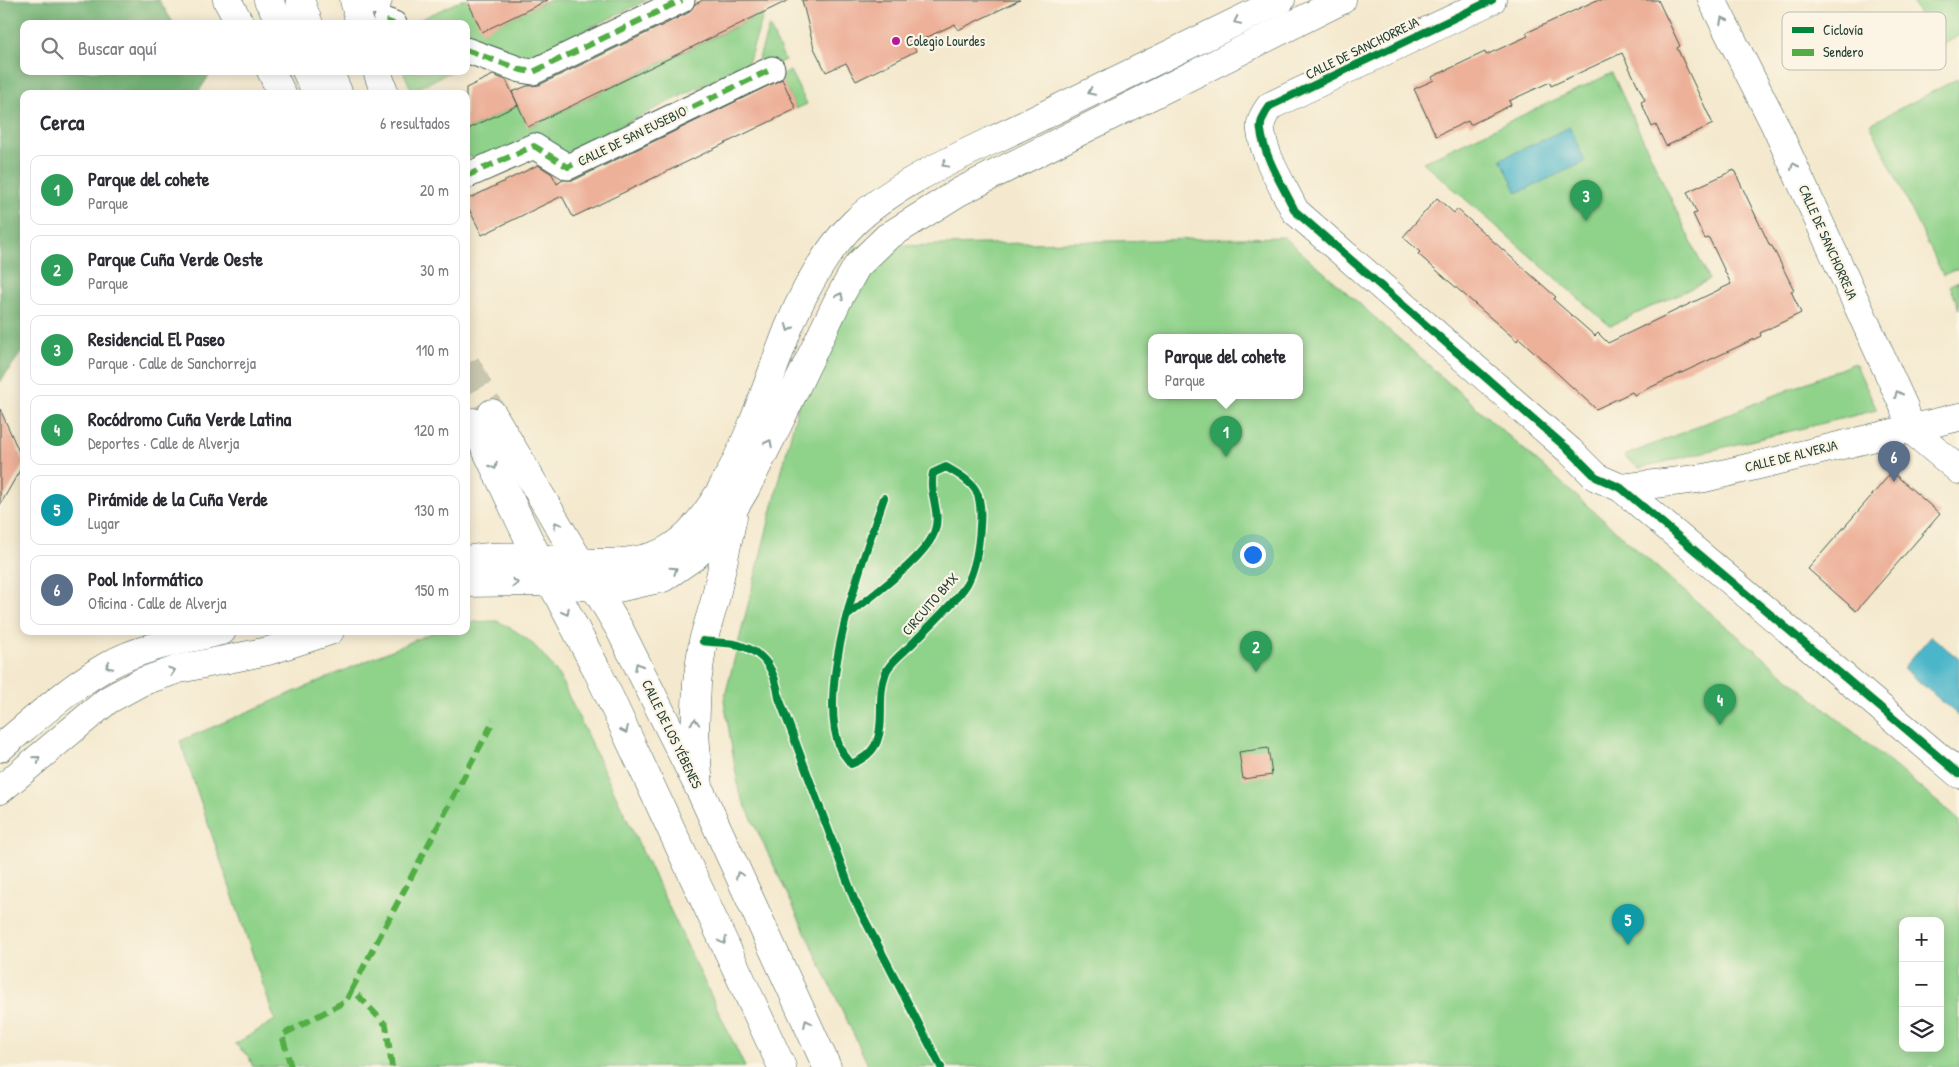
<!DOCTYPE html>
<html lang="es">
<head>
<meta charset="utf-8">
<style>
  body { margin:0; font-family:"Patrick Hand",sans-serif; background:#f7f7f7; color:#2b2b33 }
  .controls { position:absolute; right:15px; bottom:15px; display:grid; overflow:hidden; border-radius:10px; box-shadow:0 2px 12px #0003 }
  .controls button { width:45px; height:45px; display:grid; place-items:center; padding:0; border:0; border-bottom:1px solid #e1e1e2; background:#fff; color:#2b2b33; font:25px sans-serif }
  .you { position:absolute; left:1252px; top:554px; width:18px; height:18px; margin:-12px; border:4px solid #fff; border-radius:50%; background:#1a73e8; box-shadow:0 0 0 8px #1a73e833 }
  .badge { display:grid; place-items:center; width:32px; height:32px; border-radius:50%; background:#2563eb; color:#fff; font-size:16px; font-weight:700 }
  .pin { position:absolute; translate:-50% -41px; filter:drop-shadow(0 1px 2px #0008) }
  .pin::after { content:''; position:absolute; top:26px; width:18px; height:15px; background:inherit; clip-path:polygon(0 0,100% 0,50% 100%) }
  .popup { position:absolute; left:1148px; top:334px; width:155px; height:65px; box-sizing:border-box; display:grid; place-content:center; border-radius:10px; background:#fff; filter:drop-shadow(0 1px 4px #0005); font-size:16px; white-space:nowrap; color:#7c7c81 }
  .popup b { font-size:19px; color:#2b2b33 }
  .popup::after { content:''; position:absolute; left:50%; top:100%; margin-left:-10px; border:10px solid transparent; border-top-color:#fff }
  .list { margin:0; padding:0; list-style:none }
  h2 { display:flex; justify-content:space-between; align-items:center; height:65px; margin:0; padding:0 20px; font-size:21px }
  h2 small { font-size:16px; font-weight:400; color:#7c7c81 }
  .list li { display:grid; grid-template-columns:32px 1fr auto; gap:15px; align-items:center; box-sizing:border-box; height:70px; margin:0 10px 10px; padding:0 10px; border:1px solid #e1e1e2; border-radius:10px }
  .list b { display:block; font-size:19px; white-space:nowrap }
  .list p { margin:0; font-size:16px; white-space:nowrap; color:#7c7c81 }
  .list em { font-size:16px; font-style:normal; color:#7c7c81 }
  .icon { flex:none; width:28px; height:28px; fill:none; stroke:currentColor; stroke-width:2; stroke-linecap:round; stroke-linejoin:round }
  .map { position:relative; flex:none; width:1959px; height:1067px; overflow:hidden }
  .search { position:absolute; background:#fff; box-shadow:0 2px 12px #0003; left:20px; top:20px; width:450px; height:55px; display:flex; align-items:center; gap:12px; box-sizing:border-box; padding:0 18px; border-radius:10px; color:#7c7c81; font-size:19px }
  .panel { position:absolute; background:#fff; box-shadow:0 2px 12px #0003; left:20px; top:90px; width:450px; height:545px; border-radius:10px }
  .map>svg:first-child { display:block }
  .green { fill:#8fd28a; stroke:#57885f; fill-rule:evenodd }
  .forest { fill:#73b476; stroke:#497855 }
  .water { fill:#4bb5c9; stroke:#35797e }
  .building { fill:#edb099 }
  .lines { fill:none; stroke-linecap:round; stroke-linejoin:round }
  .tertiary-tunnel { stroke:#c9c7af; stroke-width:28; stroke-dasharray:28 14; stroke-linecap:butt }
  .pedestrian-casing { stroke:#3f574b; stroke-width:27 }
  .minor-casing { stroke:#3f574b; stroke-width:29 }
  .tertiary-casing { stroke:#3f574b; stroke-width:29 }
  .motorway-casing { stroke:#3f574b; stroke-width:29 }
  .pedestrian { stroke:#fff; stroke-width:25 }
  .minor { stroke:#fff; stroke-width:28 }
  .tertiary { stroke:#fff; stroke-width:28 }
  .motorway { stroke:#fff; stroke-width:28 }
  .quiet { stroke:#52ad45; stroke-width:6; stroke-dasharray:12 6; stroke-linecap:butt }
  .cycleway-casing { stroke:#fcf5e5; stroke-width:11 }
  .cycleway { stroke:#00873e; stroke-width:8 }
  .oneway { stroke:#8f9e9a }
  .poi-dot { fill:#b5179e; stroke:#fcf5e5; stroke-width:2 }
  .labels { text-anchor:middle; stroke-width:4.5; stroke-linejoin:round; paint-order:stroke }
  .poi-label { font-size:14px; fill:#1f3d34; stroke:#fcf5e5; text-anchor:start }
  .street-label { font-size:14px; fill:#1f3d34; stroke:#fcf5e5 }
  .key { fill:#fcf5e5; stroke:#babeb0; stroke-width:1 }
  .key-label { font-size:14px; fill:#1f3d34 }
</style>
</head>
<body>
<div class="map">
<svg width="1959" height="1067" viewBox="0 0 1959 1067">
  <rect width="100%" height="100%" fill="#fcf5e5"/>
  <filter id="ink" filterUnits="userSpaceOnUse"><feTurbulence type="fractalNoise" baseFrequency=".02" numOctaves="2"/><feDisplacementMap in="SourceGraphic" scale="10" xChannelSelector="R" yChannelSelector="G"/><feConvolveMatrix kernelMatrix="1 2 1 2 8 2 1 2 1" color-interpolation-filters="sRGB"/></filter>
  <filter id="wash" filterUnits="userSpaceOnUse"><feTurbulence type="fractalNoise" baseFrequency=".0096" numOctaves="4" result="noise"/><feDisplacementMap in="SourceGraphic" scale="20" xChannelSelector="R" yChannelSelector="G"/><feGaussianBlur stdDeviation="1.12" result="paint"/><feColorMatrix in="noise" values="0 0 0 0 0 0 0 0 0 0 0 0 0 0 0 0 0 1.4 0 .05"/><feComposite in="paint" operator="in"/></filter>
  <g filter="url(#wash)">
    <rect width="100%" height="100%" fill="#f4e9ce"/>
    <g class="green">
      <path d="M 462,0 L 467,0 L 483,31 L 548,0 L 647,0 L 525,60 L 466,39 L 466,24 L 424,24 L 417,21 Z"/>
      <path d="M 756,0 L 763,16 L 748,63 L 561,155 L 479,159 L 466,155 L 466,130 L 518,105 L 529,127 L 751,19 Z"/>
      <path d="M 1912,0 L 1959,0 L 1959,36 L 1935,48 Z"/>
      <path d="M 769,26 L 785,60 L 754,74 Z"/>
      <path d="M 403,71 L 452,71 L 412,91 Z"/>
      <path d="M 790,71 L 807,104 L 796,109 L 780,76 Z"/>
      <path d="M 1612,73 L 1709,280 L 1610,326 L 1423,162 Z"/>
      <path d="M 1959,78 L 1959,268 L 1943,275 L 1870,124 Z"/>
      <path d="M 1284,237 L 1678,586 L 1959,820 L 1959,1067 L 869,1067 L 739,792 L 724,700 L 825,299 L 856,247 ZM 1152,338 L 1300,338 L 1300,396 L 1152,396 ZM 1903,921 L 1940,921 L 1940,1048 L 1903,1048 Z"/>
      <path d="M 1959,281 L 1959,309 L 1950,285 Z"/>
      <path d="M 1855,363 L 1877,410 L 1639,468 L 1624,456 Z"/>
      <path d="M 497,621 C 528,636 539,648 559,676 L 745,1067 L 253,1067 L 249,1057 L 235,1044 L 275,1020 L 180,741 L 436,631 L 466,631 L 466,622 Z"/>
    </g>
    <path class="forest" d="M 0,0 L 159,0 L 174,24 L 24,24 L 24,71 L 212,71 L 197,94 L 24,94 L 24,349 L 0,382 Z"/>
    <g class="water">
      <path d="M 1570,127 L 1585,162 L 1517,193 L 1501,159 Z"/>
      <path d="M 1931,636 L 1959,659 L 1959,716 L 1903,668 Z"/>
    </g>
    <g id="blocks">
      <g class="building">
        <path d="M 467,0 L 548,0 L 482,32 Z"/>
        <path d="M 703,0 L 789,0 L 528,127 L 518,105 L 466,130 L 466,88 L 493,75 L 506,80 L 518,105 L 512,92 L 527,86 L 539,85 L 688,13 L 695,4 Z"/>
        <path d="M 802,0 L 1020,0 L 958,30 L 955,24 L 913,44 L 916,51 L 856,81 L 846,63 L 826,72 L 814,48 Z"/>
        <path d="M 1597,0 L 1658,0 L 1680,46 L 1677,48 L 1713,124 L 1666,146 L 1656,125 L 1652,127 L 1641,102 L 1645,100 L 1622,53 L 1551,86 L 1550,82 L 1509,101 L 1511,105 L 1470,125 L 1468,121 L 1436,136 L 1414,89 L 1434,80 L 1432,77 L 1485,52 L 1486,55 L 1528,36 L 1526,33 Z"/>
        <path d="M 782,79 L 796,109 L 573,217 L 562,196 L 482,235 L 466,203 L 466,200 L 538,165 L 552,174 L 557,184 L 563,180 L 574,180 Z"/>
        <path d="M 1734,170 L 1770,246 L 1772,246 L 1794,290 L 1791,291 L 1801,313 L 1760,333 L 1761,336 L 1634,395 L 1632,392 L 1596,409 L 1519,338 L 1517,341 L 1418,254 L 1420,252 L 1403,237 L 1437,198 L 1454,213 L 1457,209 L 1556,297 L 1553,299 L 1595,336 L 1598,333 L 1608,343 L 1731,284 L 1709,238 L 1705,239 L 1693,214 L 1697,213 L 1687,192 Z"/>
        <path d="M 0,409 L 24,463 L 0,505 Z"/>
        <path d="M 1892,472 L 1940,514 L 1856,611 L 1808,569 Z"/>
        <path d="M 1268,748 L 1272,775 L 1243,779 L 1239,752 Z"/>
      </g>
    </g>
  </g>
  <g filter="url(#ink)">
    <use href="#blocks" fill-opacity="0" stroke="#3f574b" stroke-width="1"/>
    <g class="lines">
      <path class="tertiary-tunnel" d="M 466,364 L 492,413"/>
      <defs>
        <g id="pedestrian">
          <path d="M 386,21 L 394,24"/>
          <path d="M 466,50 L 521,70 L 533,72 L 682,0"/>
          <path d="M 466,176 L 534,146 L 568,167 L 772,69"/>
        </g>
        <g id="minor">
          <path d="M 371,0 L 378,0"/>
          <path d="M 1492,0 L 1270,106 C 1265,113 1259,122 1261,131 C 1265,159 1283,186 1295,211 L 1570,451 L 1596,477 L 1621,488 L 1959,774"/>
          <path d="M 1712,0 L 1774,123 L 1904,407 L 1910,429 L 1959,470"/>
          <path d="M 1621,488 L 1705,478 L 1959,417"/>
        </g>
        <g id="tertiary">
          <path d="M 268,0 L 282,24"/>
          <path d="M 300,0 L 309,24"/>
          <path d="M 354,0 L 360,24"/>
          <path d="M 306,71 L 317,94"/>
          <path d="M 329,71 L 339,94"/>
          <path d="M 377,71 L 385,94"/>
          <path d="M 492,413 L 620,630 L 699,788 L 827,1067"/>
          <path d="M 473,422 L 530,542 L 597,670 L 782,1067"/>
        </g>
        <g id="motorway">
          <path d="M 227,0 L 240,24"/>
          <path d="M 271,71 L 282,94"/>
          <path d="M 466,560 C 528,547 592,575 653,556 C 725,533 763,391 789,327 C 804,291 826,250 854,223 C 894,183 969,152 1020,127 C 1107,84 1194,42 1281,0"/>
          <path d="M 466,583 L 539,582 L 613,589 L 663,578 L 695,556 L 720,532 L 746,488 L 775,431 L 839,298 L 857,266 L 887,237 L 959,192 L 1342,0"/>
          <path d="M 0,748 C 35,719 70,687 109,665 C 143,646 185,640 222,631"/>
          <path d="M 699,788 L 695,733 L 697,683 L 703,641 L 715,600 L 733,517"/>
          <path d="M 0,790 L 108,700 L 141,682 L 179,669 L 268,651 L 330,631"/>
        </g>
      </defs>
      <use href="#pedestrian" class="pedestrian-casing"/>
      <use href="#minor" class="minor-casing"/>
      <use href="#tertiary" class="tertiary-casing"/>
      <use href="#motorway" class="motorway-casing"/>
      <use href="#pedestrian" class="pedestrian"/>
      <use href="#minor" class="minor"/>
      <use href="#tertiary" class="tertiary"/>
      <use href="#motorway" class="motorway"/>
      <g class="quiet">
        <path d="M 386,21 L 394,24"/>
        <path d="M 466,50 L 521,70 L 533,72 L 682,0"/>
        <path d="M 466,176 L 534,146 L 568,167 L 772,69"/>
        <path d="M 291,1067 L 282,1035 L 346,1001 L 352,989"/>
        <path d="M 392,1067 L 386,1025 L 352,989 L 494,720"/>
      </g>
      <defs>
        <g id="cycleway">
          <path d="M 1492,0 L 1270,106 C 1265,113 1259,122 1261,131 C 1265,159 1283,186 1295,211 L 1570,451 L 1596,477 L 1621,488 L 1959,774"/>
          <path d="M 847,616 C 870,597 928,556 935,530 C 941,511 928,493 933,473 L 946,467 C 976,484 983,491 980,526 C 979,544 976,566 968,582 C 961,597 925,630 912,644 C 904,652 890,662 886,672 C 872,707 897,747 851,764 C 848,759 842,753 840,748 C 815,688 863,558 884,498"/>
          <path d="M 703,641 C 714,643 728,642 739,645 C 766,653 775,671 779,698 L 854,899 L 941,1067"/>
        </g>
      </defs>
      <use href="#cycleway" class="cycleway-casing"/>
      <use href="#cycleway" class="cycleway"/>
    </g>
    <defs><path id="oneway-chevron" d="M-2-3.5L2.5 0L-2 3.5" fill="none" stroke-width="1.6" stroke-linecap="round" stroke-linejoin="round" transform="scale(1.25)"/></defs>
    <g class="oneway">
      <use href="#oneway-chevron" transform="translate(1723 20) rotate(-117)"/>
      <use href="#oneway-chevron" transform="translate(1237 21) rotate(154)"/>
      <use href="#oneway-chevron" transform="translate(1091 92) rotate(154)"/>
      <use href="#oneway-chevron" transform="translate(945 164) rotate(151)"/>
      <use href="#oneway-chevron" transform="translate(1794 166) rotate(-114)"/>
      <use href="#oneway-chevron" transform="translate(840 296) rotate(-62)"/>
      <use href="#oneway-chevron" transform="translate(789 328) rotate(112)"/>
      <use href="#oneway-chevron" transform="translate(1898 394) rotate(-114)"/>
      <use href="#oneway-chevron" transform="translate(769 443) rotate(-63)"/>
      <use href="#oneway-chevron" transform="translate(494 466) rotate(64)"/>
      <use href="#oneway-chevron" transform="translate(557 525) rotate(-121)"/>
      <use href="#oneway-chevron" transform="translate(674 570) rotate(-34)"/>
      <use href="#oneway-chevron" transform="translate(515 583) rotate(-1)"/>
      <use href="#oneway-chevron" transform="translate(566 612) rotate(62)"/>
      <use href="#oneway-chevron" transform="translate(109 666) rotate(152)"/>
      <use href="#oneway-chevron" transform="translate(638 666) rotate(-117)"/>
      <use href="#oneway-chevron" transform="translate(172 671) rotate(-18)"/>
      <use href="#oneway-chevron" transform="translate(695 722) rotate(-87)"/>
      <use href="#oneway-chevron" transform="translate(625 730) rotate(65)"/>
      <use href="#oneway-chevron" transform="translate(37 759) rotate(-40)"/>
      <use href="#oneway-chevron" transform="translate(739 875) rotate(-115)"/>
      <use href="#oneway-chevron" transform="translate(723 941) rotate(65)"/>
      <use href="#oneway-chevron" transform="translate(807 1023) rotate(-115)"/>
    </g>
  </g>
  <circle class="poi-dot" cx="896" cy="41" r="5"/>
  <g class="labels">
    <g class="poi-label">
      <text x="906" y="46">Colegio Lourdes</text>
    </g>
    <g class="street-label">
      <text transform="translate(1362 48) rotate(-26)" y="5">CALLE DE SANCHORREJA</text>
      <text transform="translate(632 136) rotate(-26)" y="5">CALLE DE SAN EUSEBIO</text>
      <text transform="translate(1828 242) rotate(66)" y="5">CALLE DE SANCHORREJA</text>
      <text transform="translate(1791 456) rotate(-14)" y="5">CALLE DE ALVERJA</text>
      <text transform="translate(930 604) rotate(-49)" y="5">CIRCUITO BMX</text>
      <text transform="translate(672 734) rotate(64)" y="5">CALLE DE LOS YÉBENES</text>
    </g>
  </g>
  <rect x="1782" y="12" width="164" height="58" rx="8" class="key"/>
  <rect x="1792" y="27" width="22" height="6" fill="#00873e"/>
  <rect x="1792" y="49" width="22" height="7" fill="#52ad45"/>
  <g class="key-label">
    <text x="1823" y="35">Ciclovía</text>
    <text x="1823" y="57">Sendero</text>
  </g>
</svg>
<div class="controls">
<button>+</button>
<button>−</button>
<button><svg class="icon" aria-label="layers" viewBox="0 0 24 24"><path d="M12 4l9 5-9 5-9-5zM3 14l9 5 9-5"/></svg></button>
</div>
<div class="you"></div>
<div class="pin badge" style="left:1226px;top:457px;background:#2e9e5b">1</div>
<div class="popup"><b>Parque del cohete</b>Parque</div>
<div class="pin badge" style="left:1256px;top:672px;background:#2e9e5b">2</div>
<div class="pin badge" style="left:1586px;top:221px;background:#2e9e5b">3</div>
<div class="pin badge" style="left:1720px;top:725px;background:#2e9e5b">4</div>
<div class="pin badge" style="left:1628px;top:945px;background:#0f9aa8">5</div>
<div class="pin badge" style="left:1894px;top:482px;background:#5c6f8a">6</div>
<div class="search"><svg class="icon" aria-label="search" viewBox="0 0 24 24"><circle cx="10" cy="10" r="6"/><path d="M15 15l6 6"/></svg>Buscar aquí</div>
<section class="panel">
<h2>Cerca<small>6 resultados</small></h2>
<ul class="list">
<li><span class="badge" style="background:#2e9e5b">1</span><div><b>Parque del cohete</b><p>Parque</p></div><em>20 m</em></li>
<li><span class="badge" style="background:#2e9e5b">2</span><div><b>Parque Cuña Verde Oeste</b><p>Parque</p></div><em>30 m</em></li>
<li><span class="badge" style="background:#2e9e5b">3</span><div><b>Residencial El Paseo</b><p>Parque · Calle de Sanchorreja</p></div><em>110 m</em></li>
<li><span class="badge" style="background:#2e9e5b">4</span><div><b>Rocódromo Cuña Verde Latina</b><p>Deportes · Calle de Alverja</p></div><em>120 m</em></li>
<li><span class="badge" style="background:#0f9aa8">5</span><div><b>Pirámide de la Cuña Verde</b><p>Lugar</p></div><em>130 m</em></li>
<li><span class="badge" style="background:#5c6f8a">6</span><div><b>Pool Informático</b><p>Oficina · Calle de Alverja</p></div><em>150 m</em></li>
</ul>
</section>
</div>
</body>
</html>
